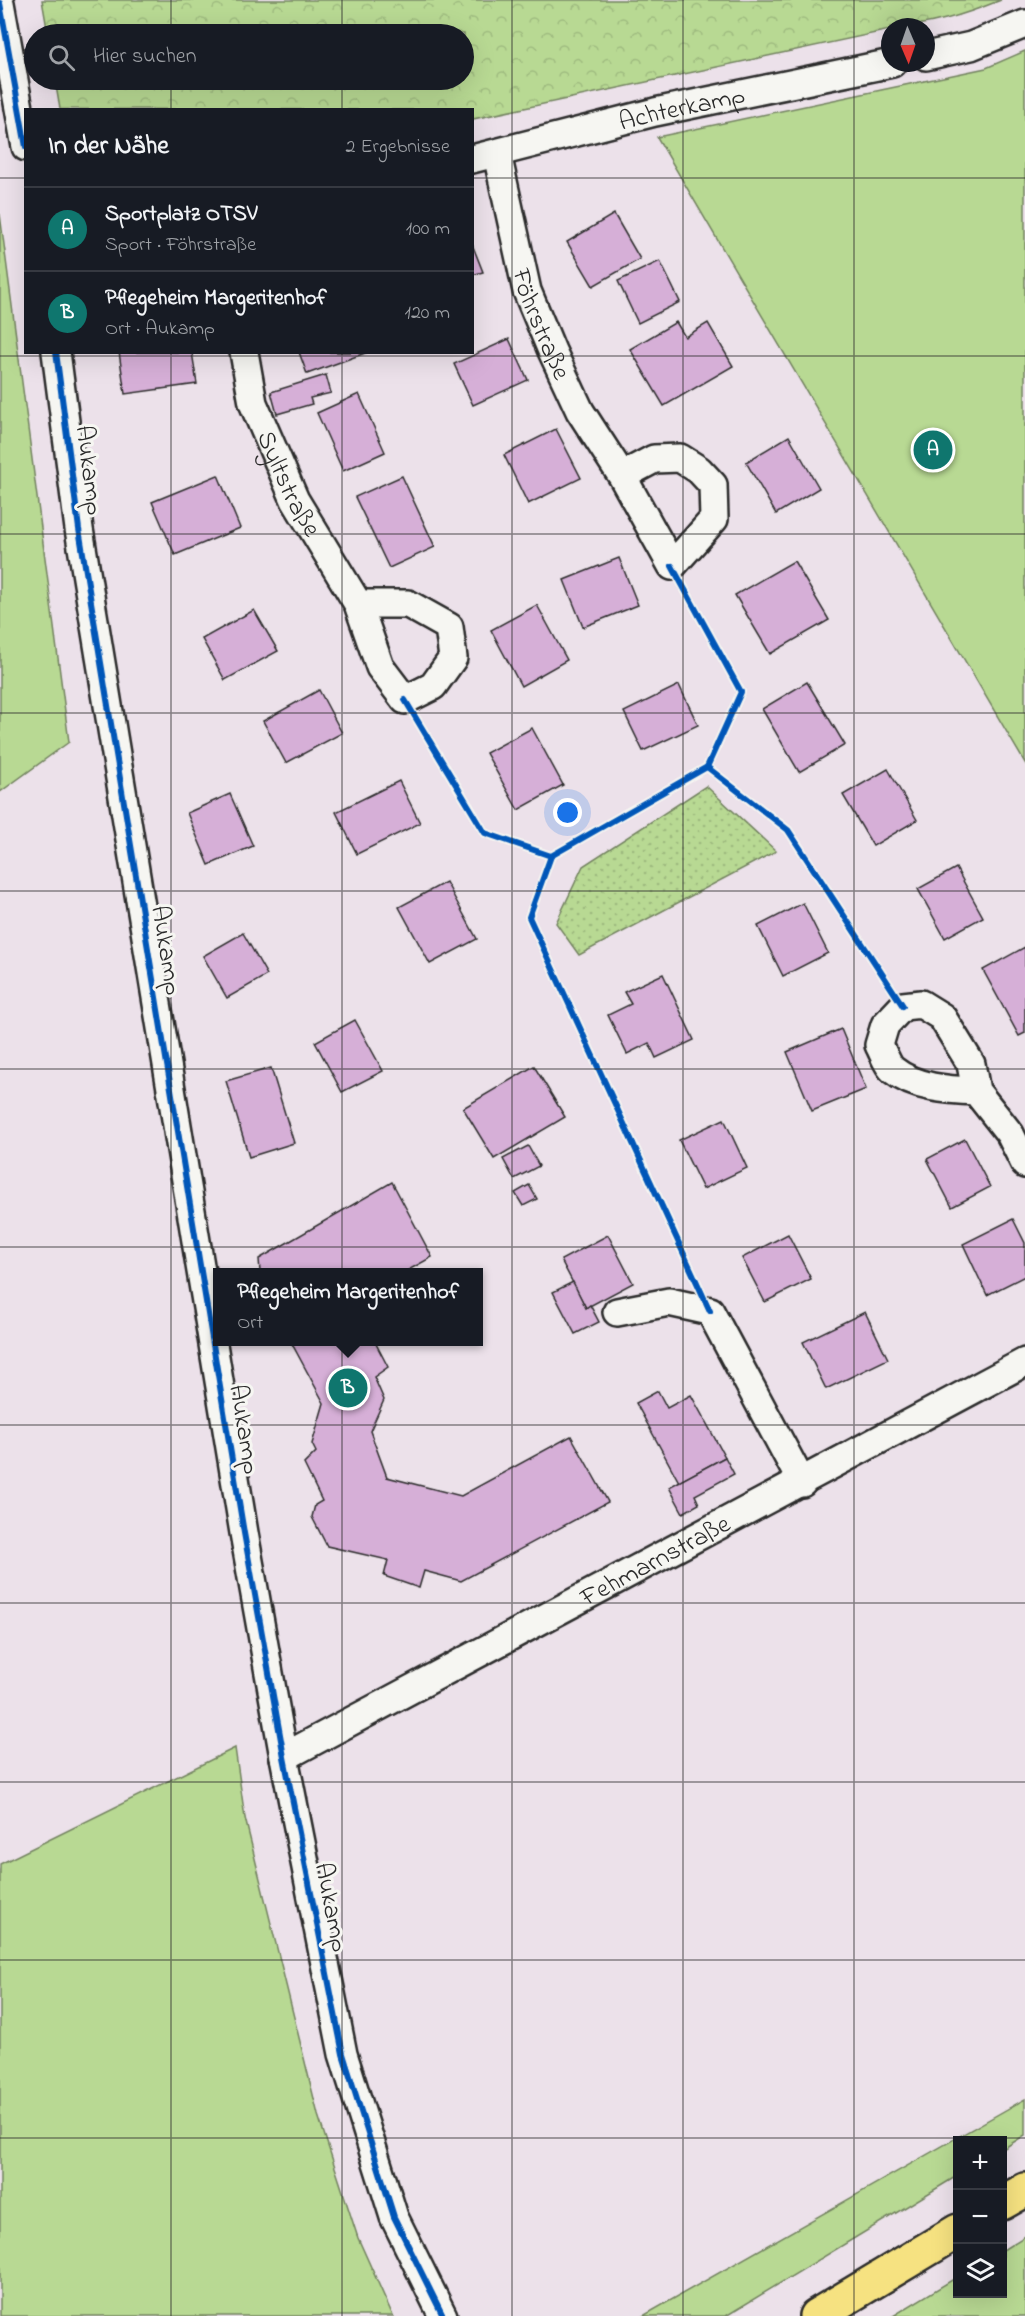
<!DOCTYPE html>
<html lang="de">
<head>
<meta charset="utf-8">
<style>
  body { margin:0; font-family:"Indie Flower",sans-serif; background:#242831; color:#f1f3f6 }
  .controls { position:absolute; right:18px; bottom:18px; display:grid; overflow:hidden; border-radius:0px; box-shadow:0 6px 24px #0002 }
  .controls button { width:54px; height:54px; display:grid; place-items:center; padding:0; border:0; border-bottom:2px solid #363941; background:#171b24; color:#f1f3f6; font:30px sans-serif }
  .compass { position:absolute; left:881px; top:18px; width:54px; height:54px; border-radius:50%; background:#171b24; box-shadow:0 6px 24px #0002; rotate:178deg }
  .you { position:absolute; left:568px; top:813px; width:21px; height:21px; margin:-15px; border:4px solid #fff; border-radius:50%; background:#1a73e8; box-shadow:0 0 0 9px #1a73e833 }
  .badge { display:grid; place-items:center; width:39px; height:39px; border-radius:50%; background:#0f766e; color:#fff; font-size:20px; font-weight:700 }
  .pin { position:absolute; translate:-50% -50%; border:3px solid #fff; box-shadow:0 2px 6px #0006 }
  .popup { position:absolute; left:213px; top:1268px; width:270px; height:78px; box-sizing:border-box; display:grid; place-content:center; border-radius:0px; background:#171b24; filter:drop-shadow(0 2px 4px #0005); font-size:20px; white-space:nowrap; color:#9ea1a6 }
  .popup b { font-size:22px; color:#f1f3f6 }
  .popup::after { content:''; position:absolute; left:50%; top:100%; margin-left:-12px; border:12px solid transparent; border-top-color:#171b24 }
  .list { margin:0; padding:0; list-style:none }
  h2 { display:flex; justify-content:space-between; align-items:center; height:78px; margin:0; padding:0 24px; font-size:26px }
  h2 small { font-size:20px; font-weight:400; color:#9ea1a6 }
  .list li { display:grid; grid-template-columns:39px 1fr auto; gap:18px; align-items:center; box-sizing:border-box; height:84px; padding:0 24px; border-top:2px solid #363941 }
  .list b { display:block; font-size:22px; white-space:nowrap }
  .list p { margin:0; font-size:20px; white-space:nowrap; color:#9ea1a6 }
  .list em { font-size:20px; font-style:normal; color:#9ea1a6 }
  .icon { flex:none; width:33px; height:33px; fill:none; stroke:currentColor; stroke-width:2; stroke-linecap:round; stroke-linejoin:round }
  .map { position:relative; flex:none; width:1025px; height:2316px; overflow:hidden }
  .search { position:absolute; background:#171b24; box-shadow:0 6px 24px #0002; left:24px; top:24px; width:450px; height:66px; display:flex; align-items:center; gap:15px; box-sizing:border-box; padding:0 21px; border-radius:33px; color:#9ea1a6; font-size:22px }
  .panel { position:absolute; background:#171b24; box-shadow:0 6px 24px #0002; left:24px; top:108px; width:450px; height:246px; border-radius:0px }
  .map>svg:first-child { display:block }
  .green { fill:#b8d993; stroke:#72825f; stroke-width:1.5 }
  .forest { fill:url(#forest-crowns); stroke:#72825f; stroke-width:1.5 }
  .park { fill:url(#park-dots); stroke:#72825f; stroke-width:1.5 }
  .building { fill:#d6afd7; stroke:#2b2b2b; stroke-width:1.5 }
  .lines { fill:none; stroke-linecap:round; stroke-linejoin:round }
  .street-casing { stroke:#2b2b2b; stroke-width:32 }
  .highway-casing { stroke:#2b2b2b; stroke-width:38 }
  .street { stroke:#f6f6f2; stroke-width:27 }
  .highway { stroke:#f6e281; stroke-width:33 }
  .cycleway-casing { stroke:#f6f6f2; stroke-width:10 }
  .cycleway { stroke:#0057b8; stroke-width:6 }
  .grid { fill:none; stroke:#2b2b2b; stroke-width:1.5; stroke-opacity:0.55 }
  .labels { text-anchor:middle; stroke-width:6; stroke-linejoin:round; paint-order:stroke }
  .street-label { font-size:26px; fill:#2b2b2b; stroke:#f6f6f2 }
</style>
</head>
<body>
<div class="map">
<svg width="1025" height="2316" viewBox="0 0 1025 2316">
  <defs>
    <pattern id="forest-crowns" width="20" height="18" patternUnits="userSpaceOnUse" patternTransform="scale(1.5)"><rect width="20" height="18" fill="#b8d993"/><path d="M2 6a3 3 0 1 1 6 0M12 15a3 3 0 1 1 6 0" fill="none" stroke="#9eba7f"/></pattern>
    <pattern id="park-dots" width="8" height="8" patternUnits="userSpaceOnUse" patternTransform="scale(1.5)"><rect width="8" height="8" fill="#b8d993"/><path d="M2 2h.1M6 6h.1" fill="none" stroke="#9eba7f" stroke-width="1.8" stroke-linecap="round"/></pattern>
  </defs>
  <rect width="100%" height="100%" fill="#ece1ea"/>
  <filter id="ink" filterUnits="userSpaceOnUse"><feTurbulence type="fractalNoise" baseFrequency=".0167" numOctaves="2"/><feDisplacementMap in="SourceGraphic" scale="12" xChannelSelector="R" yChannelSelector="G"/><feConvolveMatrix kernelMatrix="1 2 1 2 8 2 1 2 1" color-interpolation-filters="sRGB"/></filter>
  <g filter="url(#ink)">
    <g class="green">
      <path d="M 1025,51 L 1025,763 L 657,137 L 986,68 Z"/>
      <path d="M 0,214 L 69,742 L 0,792 Z"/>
      <path d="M 235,1748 L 245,1818 L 318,2115 L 358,2238 L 393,2316 L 0,2316 L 0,1864 Z"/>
      <path d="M 1025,2099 L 1025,2135 L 1003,2149 L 1002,2140 L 958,2140 L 957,2176 L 726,2316 L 643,2316 Z"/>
      <path d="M 1025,2236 L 1025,2316 L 893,2316 L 957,2277 L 958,2294 L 1002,2294 L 1003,2250 Z"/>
    </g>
    <path class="forest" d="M 42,0 L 1001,0 C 966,14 928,27 890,27 L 890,30 L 473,119 L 472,110 L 60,109 L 55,80 L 464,80 L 464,34 L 48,34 Z"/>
    <path class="park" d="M 706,786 L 776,851 L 579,955 L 556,923 L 583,866 Z"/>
    <g class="building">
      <path d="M 614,214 L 640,259 L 593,286 L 567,242 Z"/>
      <path d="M 472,244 L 483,272 L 472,275 Z"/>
      <path d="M 660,261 L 680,302 L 638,323 L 618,281 Z"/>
      <path d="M 676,322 L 685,337 L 708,323 L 733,366 L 664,406 L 630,349 Z"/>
      <path d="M 509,339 L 528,380 L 473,405 L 454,364 Z"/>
      <path d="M 119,352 L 192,352 L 197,384 L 125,394 Z"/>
      <path d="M 299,352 L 368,352 L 307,374 Z"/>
      <path d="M 326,375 L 331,393 L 310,398 L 312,404 L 277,414 L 271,392 Z"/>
      <path d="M 359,394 L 385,452 L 343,471 L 317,413 Z"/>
      <path d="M 556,429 L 581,478 L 528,504 L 504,455 Z"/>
      <path d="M 789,436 L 819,488 L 776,514 L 746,462 Z"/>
      <path d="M 218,475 L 240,528 L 175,555 L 152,502 Z"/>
      <path d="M 402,476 L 435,547 L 389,568 L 355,497 Z"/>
      <path d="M 619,558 L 638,605 L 583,627 L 564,580 Z"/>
      <path d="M 794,561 L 829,620 L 770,654 L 735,595 Z"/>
      <path d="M 537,605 L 567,660 L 521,686 L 491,630 Z"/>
      <path d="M 254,610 L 278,651 L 225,680 L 202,639 Z"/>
      <path d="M 807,682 L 845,745 L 799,772 L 762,709 Z"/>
      <path d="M 679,685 L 698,725 L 643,751 L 624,712 Z"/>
      <path d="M 319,690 L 342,733 L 286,763 L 263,721 Z"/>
      <path d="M 532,728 L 563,785 L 518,810 L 486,753 Z"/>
      <path d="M 888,769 L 917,820 L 873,846 L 843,795 Z"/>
      <path d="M 399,781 L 420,823 L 357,854 L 336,812 Z"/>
      <path d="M 230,794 L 253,846 L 209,865 L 187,813 Z"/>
      <path d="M 956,868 L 983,917 L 945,938 L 918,889 Z"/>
      <path d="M 446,882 L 477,939 L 430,964 L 399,907 Z"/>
      <path d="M 803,903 L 828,953 L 783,976 L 758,926 Z"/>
      <path d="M 243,933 L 267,975 L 227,998 L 203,956 Z"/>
      <path d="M 1025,947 L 1025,1033 L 1019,1036 L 983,970 Z"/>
      <path d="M 663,974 L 694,1040 L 656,1058 L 649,1043 L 627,1054 L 608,1015 L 631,1004 L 624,992 Z"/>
      <path d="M 355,1020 L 383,1071 L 342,1092 L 315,1042 Z"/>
      <path d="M 841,1029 L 866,1089 L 812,1111 L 787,1052 Z"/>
      <path d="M 534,1066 L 565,1117 L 494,1159 L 463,1108 Z"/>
      <path d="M 271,1068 L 294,1143 L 249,1157 L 226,1081 Z"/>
      <path d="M 724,1119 L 747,1168 L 703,1189 L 679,1140 Z"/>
      <path d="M 965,1139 L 990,1187 L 952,1207 L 927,1159 Z"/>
      <path d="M 528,1146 L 539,1166 L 514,1179 L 503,1159 Z"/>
      <path d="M 392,1182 L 432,1257 L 405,1272 L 260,1272 L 259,1259 Z"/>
      <path d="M 529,1185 L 537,1199 L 523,1206 L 515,1193 Z"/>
      <path d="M 1013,1219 L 1025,1243 L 1025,1276 L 987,1295 L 963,1244 Z"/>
      <path d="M 788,1234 L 811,1279 L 765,1302 L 742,1258 Z"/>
      <path d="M 608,1235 L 633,1283 L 586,1308 L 561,1260 Z"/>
      <path d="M 573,1282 L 586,1308 L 590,1305 L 599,1322 L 575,1334 L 553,1292 Z"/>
      <path d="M 865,1312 L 888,1359 L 826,1389 L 803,1342 Z"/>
      <path d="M 291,1342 L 375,1342 L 388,1367 L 374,1377 L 384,1400 L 370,1431 L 387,1477 L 461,1496 L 571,1436 L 608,1502 L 461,1581 L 424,1571 L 419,1588 L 384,1576 L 388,1560 L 327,1546 L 312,1517 L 315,1505 L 322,1501 L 304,1464 L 316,1452 L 312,1444 L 324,1403 Z"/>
      <path d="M 658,1391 L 667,1408 L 691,1395 L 725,1457 L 679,1482 L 636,1403 Z"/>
      <path d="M 725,1457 L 734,1474 L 695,1495 L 699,1504 L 683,1513 L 669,1487 Z"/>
    </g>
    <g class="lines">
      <defs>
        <g id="street">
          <path d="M 0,3 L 26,147"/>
          <path d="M 926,56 L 971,46 L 1025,24"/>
          <path id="s1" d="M 497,154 L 527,291 L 552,351 L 580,411 L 622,476 L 672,566 L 714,519 L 713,485 L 699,470 L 680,458 L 654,459 L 622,476"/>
          <path id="s2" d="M 472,159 L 655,112 L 892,63"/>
          <path d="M 56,352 L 79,529 L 244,1533 L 284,1757 L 343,2054 L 394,2217 L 443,2316"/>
          <path id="s3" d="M 244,352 L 253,403 L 295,500 L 358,604 L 380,667 L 405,700 L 433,686 L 453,658 L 449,627 L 408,604 L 358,604"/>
          <path d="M 976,1091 C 948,1090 915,1088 893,1070 C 887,1065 883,1052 879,1045 L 885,1025 L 903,1006 L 921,1004 L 942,1017 L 971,1064 L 976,1091 L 1010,1134 L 1025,1164"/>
          <path d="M 617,1312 L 669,1302 L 710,1311 L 802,1483"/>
          <path id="s4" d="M 284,1757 L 1025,1362"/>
        </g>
        <g id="highway">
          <path d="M 1002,2203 L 1025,2190"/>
          <path d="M 816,2316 L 958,2231"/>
        </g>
      </defs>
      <use href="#street" class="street-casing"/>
      <use href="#highway" class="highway-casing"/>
      <use href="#street" class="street"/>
      <use href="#highway" class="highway"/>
      <defs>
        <g id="cycleway">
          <path d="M 0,3 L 26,147"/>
          <path d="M 56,352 L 79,529 L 244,1533 L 284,1757 L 343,2054 L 394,2217 L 443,2316"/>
          <path d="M 405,700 L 485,833 L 551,856 L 707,767 L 741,692 L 672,566"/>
          <path d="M 707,767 L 788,830 L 903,1006"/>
          <path d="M 551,856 L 529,917 L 710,1311"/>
        </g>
      </defs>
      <use href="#cycleway" class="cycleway-casing"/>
      <use href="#cycleway" class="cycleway"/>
    </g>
  </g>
  <path class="grid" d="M 171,0 L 171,34M 342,0 L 342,34M 512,0 L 512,2316M 683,0 L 683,2316M 854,0 L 854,2316M 171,80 L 171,110M 342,80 L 342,110M 0,178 L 26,178M 472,178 L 1025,178M 171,352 L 171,2316M 342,352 L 342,2316M 0,356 L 1025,356M 0,534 L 1025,534M 0,713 L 1025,713M 0,891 L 1025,891M 0,1069 L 1025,1069M 0,1247 L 1025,1247M 0,1425 L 1025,1425M 0,1603 L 1025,1603M 0,1782 L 1025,1782M 0,1960 L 1025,1960M 0,2138 L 1025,2138"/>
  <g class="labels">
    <g class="street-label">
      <text dy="9" stroke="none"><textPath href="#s2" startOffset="216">Achterkamp</textPath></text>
      <text dy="9" stroke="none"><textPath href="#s1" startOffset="176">Föhrstraße</textPath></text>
      <text transform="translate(91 470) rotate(83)" y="9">Aukamp</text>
      <text dy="9" stroke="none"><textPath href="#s3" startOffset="140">Syltstraße</textPath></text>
      <text transform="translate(168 950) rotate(81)" y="9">Aukamp</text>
      <text transform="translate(246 1429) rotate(81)" y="9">Aukamp</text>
      <text dy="9" stroke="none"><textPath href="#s4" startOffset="420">Fehmarnstraße</textPath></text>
      <text transform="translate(333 1907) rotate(79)" y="9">Aukamp</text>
    </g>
  </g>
</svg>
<div class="controls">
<button>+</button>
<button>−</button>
<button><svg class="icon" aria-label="layers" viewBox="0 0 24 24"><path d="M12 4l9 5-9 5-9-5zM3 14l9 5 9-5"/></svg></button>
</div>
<svg class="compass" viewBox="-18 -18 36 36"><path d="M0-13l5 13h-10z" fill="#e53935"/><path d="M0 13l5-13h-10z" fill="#9ea1a6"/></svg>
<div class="you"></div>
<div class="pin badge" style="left:933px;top:450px">A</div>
<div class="pin badge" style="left:348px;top:1388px">B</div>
<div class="popup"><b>Pflegeheim Margeritenhof</b>Ort</div>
<div class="search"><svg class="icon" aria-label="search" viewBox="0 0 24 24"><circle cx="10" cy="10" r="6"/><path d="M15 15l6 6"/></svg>Hier suchen</div>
<section class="panel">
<h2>In der Nähe<small>2 Ergebnisse</small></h2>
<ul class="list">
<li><span class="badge">A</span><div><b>Sportplatz OTSV</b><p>Sport · Föhrstraße</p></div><em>100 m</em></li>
<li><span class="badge">B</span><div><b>Pflegeheim Margeritenhof</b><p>Ort · Aukamp</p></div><em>120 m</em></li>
</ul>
</section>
</div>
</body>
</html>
